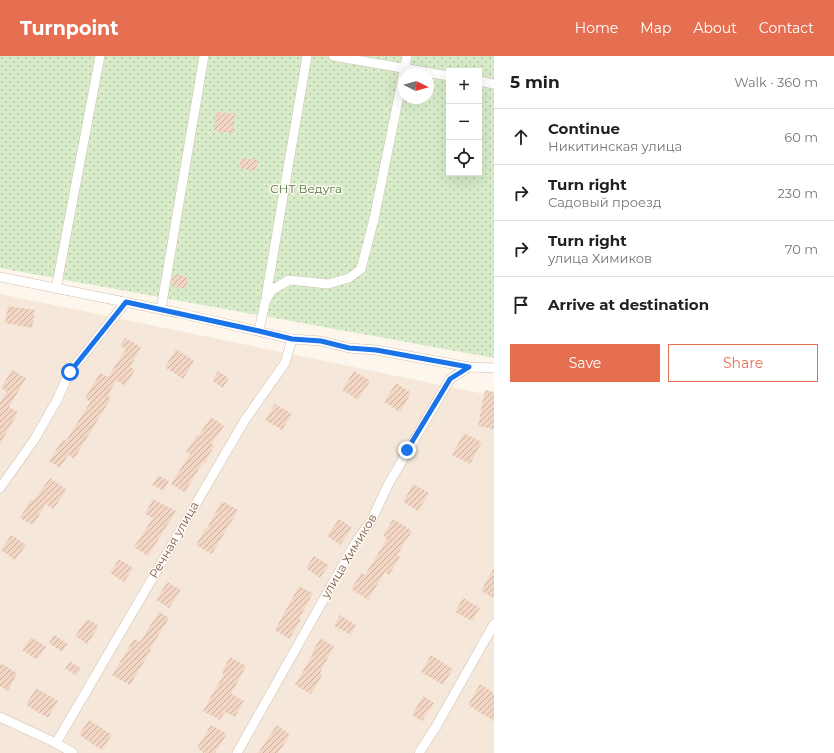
<!DOCTYPE html>
<html lang="en">
<head>
<meta charset="utf-8">
<style>
  body { margin:0; font-family:Montserrat,sans-serif; background:#f6f6f6; color:#202124 }
  .controls { position:absolute; right:12px; top:12px; display:grid; overflow:hidden; border-radius:0px; box-shadow:0 4px 16px #0002 }
  .controls button { width:36px; height:36px; display:grid; place-items:center; padding:0; border:0; border-bottom:1px solid #e0e0e0; background:#fff; color:#202124; font:20px sans-serif }
  .compass { position:absolute; left:398px; top:12px; width:36px; height:36px; border-radius:50%; background:#fff; box-shadow:0 4px 16px #0002; rotate:95deg }
  .stop { position:absolute; width:12px; height:12px; margin:-9px; border:3px solid #1a73e8; border-radius:50%; background:#fff }
  .stop.end { background:#1a73e8; border-color:#fff; box-shadow:0 1px 4px #0008 }
  .list { margin:0; padding:0; list-style:none }
  h2 { display:flex; justify-content:space-between; align-items:center; height:52px; margin:0; padding:0 16px; font-size:17px }
  h2 small { font-size:13px; font-weight:400; color:#757577 }
  .list li { display:grid; grid-template-columns:26px 1fr auto; gap:12px; align-items:center; box-sizing:border-box; height:56px; padding:0 16px; border-top:1px solid #e0e0e0 }
  .list b { display:block; font-size:15px; white-space:nowrap }
  .list p { margin:0; font-size:13px; white-space:nowrap; color:#757577 }
  .list em { font-size:13px; font-style:normal; color:#757577 }
  .actions { display:flex; gap:8px; padding:12px 16px }
  .actions a { flex:1; padding:9px 0; border:1px solid #e76f51; border-radius:0px; text-align:center; font-size:14px; color:#e76f51 }
  .actions .main { background:#e76f51; color:#fff }
  .icon { flex:none; width:22px; height:22px; fill:none; stroke:currentColor; stroke-width:2; stroke-linecap:round; stroke-linejoin:round }
  .map { position:relative; flex:none; width:494px; height:697px; overflow:hidden }
  header { display:flex; align-items:center; gap:24px; box-sizing:border-box; height:56px; padding:0 20px; background:#e76f51; color:#fff }
  header strong { font-size:19px }
  nav { display:flex; gap:22px; margin-inline-start:auto; font-size:14px }
  main { display:flex }
  aside { flex:1; background:#fff }
  .map>svg:first-child { display:block }
  .residential { fill:#f5e8da }
  .park { fill:url(#park-dots); fill-rule:evenodd }
  .building { fill:url(#building-hatch) }
  .lines { fill:none; stroke-linecap:round; stroke-linejoin:round }
  .minor-casing { stroke:#d1beb0; stroke-width:10 }
  .minor { stroke:#fff; stroke-width:9 }
  .route { stroke:#1a73e8; stroke-width:5 }
  .labels { text-anchor:middle; stroke-width:3; stroke-linejoin:round; paint-order:stroke }
  .park-label { font-size:12px; fill:#537a41; stroke:#fffaf3 }
  .street-label { font-size:12px; fill:#7a5c4d; stroke:#fffaf3 }
</style>
</head>
<body>
<header>
<strong>Turnpoint</strong>
<nav><a>Home</a><a>Map</a><a>About</a><a>Contact</a></nav>
</header>
<main>
<div class="map">
<svg width="494" height="697" viewBox="0 0 494 697">
  <defs>
    <pattern id="park-dots" width="8" height="8" patternUnits="userSpaceOnUse"><rect width="8" height="8" fill="#d8ecc9"/><path d="M2 2h.1M6 6h.1" fill="none" stroke="#b4c2a5" stroke-width="1.8" stroke-linecap="round"/></pattern>
    <pattern id="building-hatch" width="6" height="6" patternUnits="userSpaceOnUse"><rect width="6" height="6" fill="#f3d5c3"/><path d="M-1 1l2-2M0 6l6-6M5 7l2-2" fill="none" stroke="#cab0a1"/></pattern>
  </defs>
  <rect width="100%" height="100%" fill="#fdf6ec"/>
  <path class="residential" d="M 0,238 L 494,340 L 494,697 L 0,697 Z"/>
  <path class="park" d="M 0,0 L 494,0 L 494,302 L 0,212 ZM 449,15 L 479,15 L 479,117 L 449,117 ZM 404,18 L 428,18 L 428,42 L 404,42 Z"/>
  <g class="building">
    <path d="M 216,56 L 235,58 L 233,77 L 214,75 Z"/>
    <path d="M 241,102 L 258,104 L 256,115 L 239,112 Z"/>
    <path d="M 173,218 L 188,221 L 186,233 L 171,230 Z"/>
    <path d="M 8,250 L 35,254 L 32,272 L 5,267 Z"/>
    <path d="M 125,282 L 141,291 L 130,311 L 135,314 L 125,330 L 116,324 L 108,340 L 111,342 L 74,403 L 68,399 L 60,412 L 49,405 L 63,383 L 66,385 L 90,346 L 85,342 L 100,317 L 108,321 L 126,293 L 120,290 Z"/>
    <path d="M 176,293 L 194,305 L 183,323 L 165,311 Z"/>
    <path d="M 12,314 L 26,322 L 9,351 L 18,356 L 0,388 L 0,346 L 7,335 L 1,332 Z"/>
    <path d="M 218,315 L 229,322 L 223,332 L 212,325 Z"/>
    <path d="M 354,315 L 370,325 L 358,344 L 342,334 Z"/>
    <path d="M 396,327 L 411,337 L 400,356 L 384,346 Z"/>
    <path d="M 485,334 L 494,336 L 494,373 L 478,370 Z"/>
    <path d="M 275,348 L 292,358 L 282,374 L 265,364 Z"/>
    <path d="M 211,361 L 224,370 L 211,388 L 214,390 L 205,407 L 203,406 L 185,436 L 171,428 L 190,398 L 186,396 L 197,379 L 198,380 Z"/>
    <path d="M 464,377 L 482,386 L 470,408 L 452,399 Z"/>
    <path d="M 158,419 L 169,425 L 163,435 L 152,429 Z"/>
    <path d="M 50,422 L 67,434 L 53,453 L 46,448 L 33,469 L 20,462 L 31,443 L 33,445 Z"/>
    <path d="M 413,428 L 429,437 L 418,455 L 403,446 Z"/>
    <path d="M 153,443 L 176,455 L 148,500 L 134,491 L 153,462 L 145,458 Z"/>
    <path d="M 222,445 L 238,454 L 212,498 L 196,489 L 205,473 L 206,474 Z"/>
    <path d="M 339,463 L 352,472 L 340,489 L 327,480 Z"/>
    <path d="M 393,463 L 412,475 L 397,499 L 400,501 L 389,519 L 385,516 L 368,544 L 351,533 L 361,517 L 365,519 L 387,483 L 383,480 Z"/>
    <path d="M 11,479 L 26,489 L 15,504 L 1,494 Z"/>
    <path d="M 314,500 L 329,509 L 320,522 L 306,512 Z"/>
    <path d="M 119,503 L 133,512 L 124,526 L 110,517 Z"/>
    <path d="M 494,512 L 494,542 L 481,535 Z"/>
    <path d="M 167,526 L 181,534 L 169,552 L 156,544 Z"/>
    <path d="M 299,530 L 313,537 L 299,563 L 301,564 L 289,583 L 275,574 Z"/>
    <path d="M 463,542 L 480,552 L 472,565 L 455,556 Z"/>
    <path d="M 159,556 L 169,562 L 150,593 L 151,594 L 130,629 L 112,619 L 134,583 L 140,586 Z"/>
    <path d="M 340,559 L 356,569 L 351,579 L 334,570 Z"/>
    <path d="M 87,563 L 99,570 L 87,588 L 75,580 Z"/>
    <path d="M 54,579 L 68,588 L 62,596 L 49,587 Z"/>
    <path d="M 31,581 L 46,591 L 37,604 L 22,594 Z"/>
    <path d="M 320,582 L 334,590 L 320,617 L 322,619 L 311,638 L 295,629 L 313,598 L 312,597 Z"/>
    <path d="M 431,599 L 453,613 L 443,629 L 421,616 Z"/>
    <path d="M 230,601 L 246,610 L 231,638 L 244,645 L 235,661 L 225,656 L 220,664 L 203,655 L 224,618 L 222,616 Z"/>
    <path d="M 70,605 L 81,613 L 76,620 L 65,612 Z"/>
    <path d="M 0,607 L 17,617 L 8,635 L 0,630 Z"/>
    <path d="M 480,628 L 494,637 L 494,665 L 468,649 Z"/>
    <path d="M 36,632 L 58,645 L 48,662 L 26,649 Z"/>
    <path d="M 423,640 L 434,647 L 422,665 L 412,659 Z"/>
    <path d="M 89,664 L 112,679 L 102,694 L 79,679 Z"/>
    <path d="M 211,669 L 227,678 L 215,697 L 204,697 L 197,692 Z"/>
    <path d="M 277,669 L 290,679 L 278,697 L 258,697 Z"/>
  </g>
  <g class="lines">
    <defs>
      <g id="minor">
        <path d="M 333,0 L 449,20"/>
        <path d="M 479,25 L 494,28"/>
        <path d="M 0,221 L 179,257 L 292,283 L 321,285 L 349,292 L 376,294 L 469,311 L 494,312"/>
        <path d="M 56,233 L 100,0"/>
        <path d="M 266,241 L 307,0"/>
        <path d="M 161,253 L 204,0"/>
        <path d="M 259,275 L 265,246 L 272,234 L 289,224 L 328,228 L 349,222 L 361,213 L 374,163 L 407,0"/>
        <path d="M 0,432 L 34,384 L 56,346 L 70,316 L 126,246"/>
        <path d="M 0,661 L 56,687 L 73,697"/>
        <path d="M 56,687 L 245,364 L 285,307 L 292,283"/>
        <path d="M 237,697 L 356,486 L 371,465 L 389,427 L 450,323 L 469,311"/>
        <path d="M 419,697 L 437,669 L 494,568"/>
      </g>
    </defs>
    <use href="#minor" class="minor-casing"/>
    <use href="#minor" class="minor"/>
  </g>
  <g class="lines">
    <path class="route" d="M 70,316 L 126,246 L 259,275 L 292,283 L 321,285 L 349,292 L 376,294 L 469,311 L 450,323 L 407,394"/>
  </g>
  <g class="labels">
    <g class="park-label">
      <text x="306" y="137">СНТ Ведуга</text>
    </g>
    <g class="street-label">
      <text transform="translate(174 484) rotate(-60)" y="4">Речная улица</text>
      <text transform="translate(349 500) rotate(-59)" y="4">улица Химиков</text>
    </g>
  </g>
</svg>
<div class="controls">
<button>+</button>
<button>−</button>
<button><svg class="icon" aria-label="locate" viewBox="0 0 24 24"><circle cx="12" cy="12" r="6"/><path d="M12 2v4M12 18v4M2 12h4M18 12h4"/></svg></button>
</div>
<svg class="compass" viewBox="-18 -18 36 36"><path d="M0-13l5 13h-10z" fill="#e53935"/><path d="M0 13l5-13h-10z" fill="#757577"/></svg>
<div class="stop" style="left:70px;top:316px"></div>
<div class="stop end" style="left:407px;top:394px"></div>
</div>
<aside>
<h2>5 min<small>Walk · 360 m</small></h2>
<ul class="list">
<li><svg class="icon" aria-label="ahead" viewBox="0 0 24 24"><path d="M12 20V5M6 11l6-6 6 6"/></svg><div><b>Continue</b><p>Никитинская улица</p></div><em>60 m</em></li>
<li><svg class="icon" aria-label="right" viewBox="0 0 24 24"><path d="M7 20v-9h11M14 6l5 5-5 5"/></svg><div><b>Turn right</b><p>Садовый проезд</p></div><em>230 m</em></li>
<li><svg class="icon" aria-label="right" viewBox="0 0 24 24"><path d="M7 20v-9h11M14 6l5 5-5 5"/></svg><div><b>Turn right</b><p>улица Химиков</p></div><em>70 m</em></li>
<li><svg class="icon" aria-label="arrive" viewBox="0 0 24 24"><path d="M6 21V4h12l-3 4 3 4H6"/></svg><div><b>Arrive at destination</b></div></li>
</ul>
<div class="actions"><a class="main">Save</a><a>Share</a></div>
</aside>
</main>
</body>
</html>
